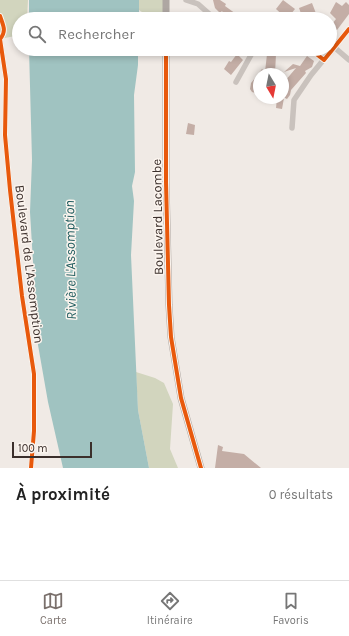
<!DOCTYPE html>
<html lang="fr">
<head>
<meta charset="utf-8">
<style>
  body { margin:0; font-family:Karla,sans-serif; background:#f2f2f2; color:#222 }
  .compass { position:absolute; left:253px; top:68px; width:36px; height:36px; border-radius:50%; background:#fff; box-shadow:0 2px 6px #0003; rotate:170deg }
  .scale { position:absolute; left:12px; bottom:10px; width:80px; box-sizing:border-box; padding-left:4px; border:2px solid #3b2f2b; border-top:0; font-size:11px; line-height:14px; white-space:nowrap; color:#3b2f2b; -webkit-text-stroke:3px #fbf4ee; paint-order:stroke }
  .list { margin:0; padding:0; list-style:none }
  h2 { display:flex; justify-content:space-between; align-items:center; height:52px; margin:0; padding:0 16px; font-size:17px }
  h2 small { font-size:13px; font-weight:400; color:#767676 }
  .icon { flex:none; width:22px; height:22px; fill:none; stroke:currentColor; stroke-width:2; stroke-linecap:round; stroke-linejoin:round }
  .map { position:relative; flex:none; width:349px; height:468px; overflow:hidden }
  .search { position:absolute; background:#fff; box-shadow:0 2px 6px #0003; left:12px; right:12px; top:12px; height:44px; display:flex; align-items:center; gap:10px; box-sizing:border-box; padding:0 14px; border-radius:22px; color:#767676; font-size:15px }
  .sheet { height:112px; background:#fff }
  nav { display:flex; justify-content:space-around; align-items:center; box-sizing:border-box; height:56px; border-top:1px solid #e0e0e0; background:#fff; font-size:11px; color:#767676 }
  nav a { display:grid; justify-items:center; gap:2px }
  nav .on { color:#7a706c }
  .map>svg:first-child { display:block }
  .green { fill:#d2d5be }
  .water { fill:#a0c3c1 }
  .building { fill:#c4aea6 }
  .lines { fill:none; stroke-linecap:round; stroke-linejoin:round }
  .minor { stroke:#c9c2bd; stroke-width:5.5 }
  .major { stroke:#aea7a2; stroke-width:7 }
  .cycleway-casing { stroke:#fbf4ee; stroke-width:6 }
  .cycleway { stroke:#e8590c; stroke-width:4 }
  .labels { text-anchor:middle; stroke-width:3; stroke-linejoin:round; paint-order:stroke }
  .street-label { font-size:13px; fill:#3b2f2b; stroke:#fbf4ee }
  .water-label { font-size:14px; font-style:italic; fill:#1f5c5e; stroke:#fbf4ee }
</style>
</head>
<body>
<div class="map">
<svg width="349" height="468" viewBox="0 0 349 468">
  <rect width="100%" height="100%" fill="#f0eae5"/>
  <g class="green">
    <path d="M 0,0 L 28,0 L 27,19 L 19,19 L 19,33 L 15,36 L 0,39 Z"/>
    <path d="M 139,0 L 166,0 L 168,19 L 152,19 L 139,10 Z"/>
    <path d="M 136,372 L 155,378 L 164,383 L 173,404 L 170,449 L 178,468 L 149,468 L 138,410 Z"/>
  </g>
  <g class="water">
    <rect x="29" y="0" width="110" height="19"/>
    <path d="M 29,49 L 138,49 L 138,65 L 134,95 L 135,172 L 132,186 L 134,201 L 131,255 L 138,410 L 149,468 L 63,468 L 48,402 L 38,345 L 30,212 L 32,160 Z"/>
  </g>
  <g class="building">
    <path d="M 213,0 L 220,0 L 226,4 L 225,6 L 243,19 L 247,12 L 254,15 L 249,19 L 230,19 L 226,17 L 222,11 L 220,13 L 215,8 Z"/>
    <path d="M 283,0 L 295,9 L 287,19 L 276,9 Z"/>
    <path d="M 336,2 L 342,6 L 346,2 L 349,5 L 349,14 L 337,30 L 335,30 L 333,34 L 332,24 L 336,19 L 330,13 Z"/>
    <path d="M 312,3 L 317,16 L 303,19 L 299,8 Z"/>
    <path d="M 237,54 L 243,60 L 231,75 L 224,69 L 229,61 L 231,62 Z"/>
    <path d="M 267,54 L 276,54 L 275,74 L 259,74 L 259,94 L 252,92 L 250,89 L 251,83 L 262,69 L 265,72 Z"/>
    <path d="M 307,56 L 314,61 L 312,67 L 305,71 L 306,73 L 291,90 L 290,95 L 287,99 L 283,97 L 283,86 L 286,82 L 285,81 L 296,68 L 284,72 L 293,64 L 300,66 Z"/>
    <path d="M 277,98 L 284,98 L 282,109 L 276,108 Z"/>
    <path d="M 188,123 L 195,125 L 194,135 L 186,134 Z"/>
    <path d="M 218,445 L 223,447 L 222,451 L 244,454 L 261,468 L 215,468 Z"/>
  </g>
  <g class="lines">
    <g class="minor">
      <path d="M 186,0 L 198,4 L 215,19"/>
      <path d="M 0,39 L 6,79 L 5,135 L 10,190 L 22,296 L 34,374 L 34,431 L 31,468"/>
      <path d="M 334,47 L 349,60"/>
      <path d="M 236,82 L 251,55 L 252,49"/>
      <path d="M 292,128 L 294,100 L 311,75 L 349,29"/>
    </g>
    <g class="major">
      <path d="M 166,19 L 166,0"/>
      <path d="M 166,49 L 166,182 L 169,305 L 171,337 L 181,398 L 201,468"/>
    </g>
    <defs>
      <g id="cycleway">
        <path d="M 0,16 C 3,25 7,31 0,39 L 6,79 L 5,135 L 10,190 L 22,296 L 34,374 L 34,431 L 31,468"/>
        <path d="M 166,49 L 166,182 L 169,305 L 171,337 L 181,398 L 201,468"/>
        <path d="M 310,49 L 324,60 L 349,29"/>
      </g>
    </defs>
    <use href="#cycleway" class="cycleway-casing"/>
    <use href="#cycleway" class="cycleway"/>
  </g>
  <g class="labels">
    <g class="street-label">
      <text transform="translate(157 217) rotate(-91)" y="5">Boulevard Lacombe</text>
      <text transform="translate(30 264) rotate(83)" y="5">Boulevard de L'Assomption</text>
    </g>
    <g class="water-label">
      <text transform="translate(70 260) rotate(-91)" y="5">Rivière L'Assomption</text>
    </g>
  </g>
</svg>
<svg class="compass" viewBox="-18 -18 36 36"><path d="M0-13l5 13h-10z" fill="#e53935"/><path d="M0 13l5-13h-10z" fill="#767676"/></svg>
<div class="scale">100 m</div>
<div class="search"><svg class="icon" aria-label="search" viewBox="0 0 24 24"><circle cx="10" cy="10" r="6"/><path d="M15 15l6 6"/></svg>Rechercher</div>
</div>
<section class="sheet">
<h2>À proximité<small>0 résultats</small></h2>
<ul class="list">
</ul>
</section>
<nav>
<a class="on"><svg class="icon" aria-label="map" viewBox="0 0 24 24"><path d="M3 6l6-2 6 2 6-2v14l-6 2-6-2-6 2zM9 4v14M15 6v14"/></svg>Carte</a>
<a><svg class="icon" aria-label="directions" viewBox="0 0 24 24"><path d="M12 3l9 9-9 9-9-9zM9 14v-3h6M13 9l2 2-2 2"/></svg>Itinéraire</a>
<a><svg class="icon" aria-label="saved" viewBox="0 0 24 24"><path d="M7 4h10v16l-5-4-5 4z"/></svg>Favoris</a>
</nav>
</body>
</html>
